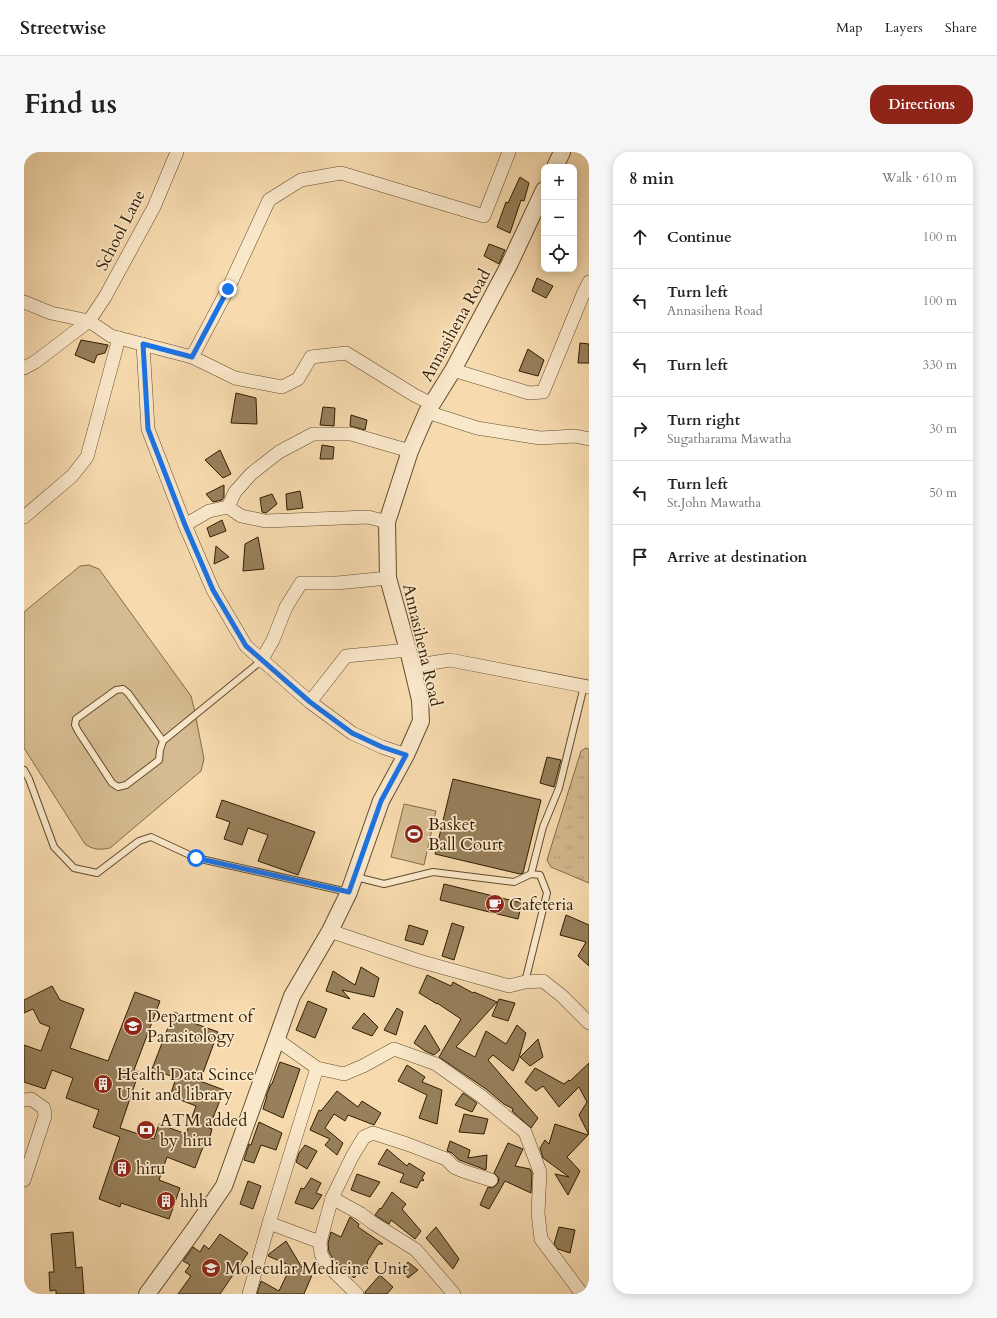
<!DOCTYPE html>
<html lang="en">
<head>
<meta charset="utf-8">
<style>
  body { margin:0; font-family:Cardo,serif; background:#f6f6f6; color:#222 }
  .controls { position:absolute; right:12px; top:12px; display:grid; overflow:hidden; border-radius:8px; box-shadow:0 2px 10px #0003 }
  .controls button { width:36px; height:36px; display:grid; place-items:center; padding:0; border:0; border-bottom:1px solid #e0e0e0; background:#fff; color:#222; font:20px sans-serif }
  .stop { position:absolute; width:12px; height:12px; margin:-9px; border:3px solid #1a73e8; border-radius:50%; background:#fff }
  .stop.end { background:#1a73e8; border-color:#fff; box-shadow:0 1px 4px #0008 }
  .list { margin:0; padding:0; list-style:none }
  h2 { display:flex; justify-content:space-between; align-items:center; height:52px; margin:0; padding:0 16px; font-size:17px }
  h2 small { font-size:13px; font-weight:400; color:#767676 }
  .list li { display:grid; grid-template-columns:26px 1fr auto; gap:12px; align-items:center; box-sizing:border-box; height:64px; padding:0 16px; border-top:1px solid #e0e0e0 }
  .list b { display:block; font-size:15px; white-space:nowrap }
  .list p { margin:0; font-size:13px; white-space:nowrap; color:#767676 }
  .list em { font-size:13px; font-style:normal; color:#767676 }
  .icon { flex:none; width:22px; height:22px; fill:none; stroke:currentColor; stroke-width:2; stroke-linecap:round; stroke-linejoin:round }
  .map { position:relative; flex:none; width:565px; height:1142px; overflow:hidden; border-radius:16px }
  header { display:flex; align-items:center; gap:24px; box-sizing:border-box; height:56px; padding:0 20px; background:#fff; border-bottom:1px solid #e0e0e0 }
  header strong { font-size:19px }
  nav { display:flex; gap:22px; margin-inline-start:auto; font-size:14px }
  .intro { display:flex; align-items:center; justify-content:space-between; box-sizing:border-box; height:96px; padding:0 24px }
  h1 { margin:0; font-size:28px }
  .button { padding:10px 18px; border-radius:16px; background:#8f2418; color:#fff; font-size:14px; font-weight:700 }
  main { display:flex; gap:24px; padding:0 24px }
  aside { flex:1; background:#fff; border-radius:16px; box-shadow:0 2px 10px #0003 }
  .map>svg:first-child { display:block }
  .park { fill:url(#park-tufts); stroke:#826c49 }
  .garden { fill:#d5bb91; stroke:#826c49 }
  .building { fill:#97805b; stroke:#301d01 }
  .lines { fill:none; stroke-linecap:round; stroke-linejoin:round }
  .service-casing { stroke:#624c2c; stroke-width:8 }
  .minor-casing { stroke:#624c2c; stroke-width:14 }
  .tertiary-casing { stroke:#624c2c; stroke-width:18 }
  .service { stroke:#fae8cb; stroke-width:6 }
  .minor { stroke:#fae8cb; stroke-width:13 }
  .tertiary { stroke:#fae8cb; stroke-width:16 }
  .route { stroke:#1a73e8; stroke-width:5 }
  .labels { text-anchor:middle; stroke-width:3.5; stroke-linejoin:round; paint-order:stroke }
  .street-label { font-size:17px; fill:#301d01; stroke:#fae8cb }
  .poi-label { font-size:17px; fill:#301d01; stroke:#fae8cb; text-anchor:start }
</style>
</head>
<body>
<header>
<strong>Streetwise</strong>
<nav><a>Map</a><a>Layers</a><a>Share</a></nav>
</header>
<div class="intro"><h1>Find us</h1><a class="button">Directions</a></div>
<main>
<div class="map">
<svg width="565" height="1142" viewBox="0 0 565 1142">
  <defs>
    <pattern id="park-tufts" width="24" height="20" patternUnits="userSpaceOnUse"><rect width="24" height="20" fill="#d5bb91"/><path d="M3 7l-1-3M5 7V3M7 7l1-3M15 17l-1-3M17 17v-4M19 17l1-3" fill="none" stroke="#b7a07b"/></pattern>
  </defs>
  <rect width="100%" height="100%" fill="#f7dbaf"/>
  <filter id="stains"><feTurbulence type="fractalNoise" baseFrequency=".005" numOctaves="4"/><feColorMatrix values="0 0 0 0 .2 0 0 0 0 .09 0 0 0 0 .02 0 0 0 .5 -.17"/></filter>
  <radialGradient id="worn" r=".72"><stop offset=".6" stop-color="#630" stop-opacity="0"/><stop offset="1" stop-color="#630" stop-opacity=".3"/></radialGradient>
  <path class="park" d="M 562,596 L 565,597 L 565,731 L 527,715 L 523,708 L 557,599 Z"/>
  <g class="garden">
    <path d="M 65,413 L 75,417 L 167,544 L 170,556 L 180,607 L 177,619 L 86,696 C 76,698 69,698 61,692 L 0,596 L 0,460 L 56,414 Z"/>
    <path d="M 380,652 L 412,659 L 400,713 L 367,705 Z"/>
  </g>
  <g class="building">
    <path d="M 496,25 L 505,31 L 500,49 L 497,48 L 486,81 L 473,75 L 482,50 L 484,51 Z"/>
    <path d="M 465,92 L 481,98 L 475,112 L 460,104 Z"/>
    <path d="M 513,126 L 529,134 L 522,146 L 508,139 Z"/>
    <path d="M 57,188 L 84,193 L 81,201 L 73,203 L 70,211 L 51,203 Z"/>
    <path d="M 556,191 L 565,192 L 565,211 L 554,211 Z"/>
    <path d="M 504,197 L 520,208 L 514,224 L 495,219 Z"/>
    <path d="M 212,241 L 232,246 L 233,272 L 207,271 Z"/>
    <path d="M 299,255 L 311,256 L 310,274 L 296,273 Z"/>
    <path d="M 327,263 L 343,268 L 341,278 L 326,274 Z"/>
    <path d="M 298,293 L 310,295 L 309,307 L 296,307 Z"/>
    <path d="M 196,298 L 207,322 L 199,326 L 181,308 Z"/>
    <path d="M 200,333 L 200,345 L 198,348 L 189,350 L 182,342 Z"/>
    <path d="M 276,339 L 279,356 L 263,358 L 262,342 Z"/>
    <path d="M 248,342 L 253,352 L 242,361 L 238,360 L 236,346 Z"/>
    <path d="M 198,368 L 202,379 L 186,385 L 183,376 Z"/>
    <path d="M 234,385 L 240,417 L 219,419 L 221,392 Z"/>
    <path d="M 192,394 L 205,405 L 190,412 Z"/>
    <path d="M 523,605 L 537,608 L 530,635 L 516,631 Z"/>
    <path d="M 429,627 L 517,648 L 499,721 L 496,722 L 411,702 Z"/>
    <path d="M 198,648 L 291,680 L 274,723 L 234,709 L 244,683 L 224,676 L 218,693 L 200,687 L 206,670 L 192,665 Z"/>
    <path d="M 420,732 L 498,751 L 494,767 L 416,748 Z"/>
    <path d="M 542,763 L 565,773 L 565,814 L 554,804 L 562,790 L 536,783 Z"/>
    <path d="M 428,771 L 440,775 L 430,808 L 418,804 Z"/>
    <path d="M 385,773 L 404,779 L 399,793 L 381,788 Z"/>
    <path d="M 337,815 L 355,826 L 350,845 L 318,838 L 326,847 L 302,839 L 309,819 L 331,833 Z"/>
    <path d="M 403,823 L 427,834 L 429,830 L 449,841 L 450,840 L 473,850 L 432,895 L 451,905 L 462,879 L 482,892 L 493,873 L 502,881 L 494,909 L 489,919 L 469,903 L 464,908 L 514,966 L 507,976 L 488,959 L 489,957 L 480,952 L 462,937 L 415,905 L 437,867 L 413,851 L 413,852 L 395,841 Z"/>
    <path d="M 28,834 L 36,848 L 60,857 L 46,896 L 84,909 L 111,840 L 136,849 L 110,918 L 115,920 L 96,976 L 130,987 L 135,972 L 162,982 L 172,954 L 146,944 L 152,926 L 128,917 L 150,860 L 168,867 L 167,870 L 194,880 L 176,929 L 200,938 L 185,976 L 188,977 L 185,988 L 182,987 L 171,1016 L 143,1005 L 135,1028 L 156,1036 L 145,1067 L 97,1051 L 96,1055 L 75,1047 L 96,985 L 69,975 L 75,958 L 42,946 L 49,926 L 28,918 L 21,937 L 0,930 L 0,893 L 17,899 L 26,875 L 16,871 L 9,857 L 0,861 L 0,848 Z"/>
    <path d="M 475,847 L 491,851 L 484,869 L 468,864 Z"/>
    <path d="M 284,849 L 303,857 L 291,886 L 272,878 Z"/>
    <path d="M 373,856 L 379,860 L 372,883 L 360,878 Z"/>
    <path d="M 340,861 L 354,875 L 348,884 L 328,876 Z"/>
    <path d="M 401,873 L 416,898 L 410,903 L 401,899 L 390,891 Z"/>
    <path d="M 514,887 L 519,905 L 506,914 L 496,905 Z"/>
    <path d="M 256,910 L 276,917 L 259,966 L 239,957 L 243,944 L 242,944 L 247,932 L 248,932 Z"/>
    <path d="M 565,911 L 565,983 L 555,963 L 563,950 L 555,935 L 535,955 L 519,934 L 512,939 L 501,930 L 511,916 L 540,932 L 545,928 L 546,929 Z"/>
    <path d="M 383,913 L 401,925 L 398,930 L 418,938 L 413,972 L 395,966 L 403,943 L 374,929 Z"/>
    <path d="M 313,939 L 334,955 L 338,949 L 357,961 L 350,973 L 324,963 L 321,969 L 310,962 L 301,976 L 319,991 L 313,1003 L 301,993 L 306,987 L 286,978 L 295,958 L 297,959 Z"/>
    <path d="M 439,941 L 453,951 L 448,960 L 431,953 Z"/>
    <path d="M 440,962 L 464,967 L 460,982 L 435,980 Z"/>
    <path d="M 235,970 L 258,981 L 252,998 L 237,993 L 230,1011 L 220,1008 L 225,992 L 227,993 Z"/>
    <path d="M 531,972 L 564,983 L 543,1005 L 556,1019 L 544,1043 L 531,1022 L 545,1025 L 519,1006 L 516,996 L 521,988 L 525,992 Z"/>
    <path d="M 426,989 L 446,998 L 444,1006 L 463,1003 L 462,1018 L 435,1008 L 428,1001 L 423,999 Z"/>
    <path d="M 484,991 L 499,997 L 491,1014 L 506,1017 L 508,1021 L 507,1041 L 481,1029 L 465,1057 L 456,1053 L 464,1035 L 469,1036 L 474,1031 L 475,1026 L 470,1021 Z"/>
    <path d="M 281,993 L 293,999 L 283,1017 L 272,1010 L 275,1001 Z"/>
    <path d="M 363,997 L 383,1014 L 385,1011 L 401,1021 L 398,1026 L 400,1028 L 399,1029 L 397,1028 L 393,1036 L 376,1030 L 380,1022 L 354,1012 Z"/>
    <path d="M 333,1022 L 356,1030 L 346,1045 L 327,1038 Z"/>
    <path d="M 287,1026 L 297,1031 L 292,1041 L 298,1043 L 289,1057 L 271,1051 L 277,1036 L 280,1037 Z"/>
    <path d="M 224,1029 L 237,1034 L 229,1057 L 216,1052 Z"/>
    <path d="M 368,1040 L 382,1052 L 378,1057 L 397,1079 L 391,1087 L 367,1068 L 365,1072 L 351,1063 L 356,1056 L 357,1057 Z"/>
    <path d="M 326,1065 L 335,1072 L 334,1075 L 359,1092 L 354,1092 L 343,1110 L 344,1111 L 330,1126 L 309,1107 L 305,1100 L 304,1091 L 307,1080 L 317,1085 Z"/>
    <path d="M 412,1075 L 435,1107 L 429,1117 L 402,1086 Z"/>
    <path d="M 535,1075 L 551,1078 L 546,1101 L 534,1097 L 530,1092 Z"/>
    <path d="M 49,1080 L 52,1116 L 58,1115 L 60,1142 L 32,1142 L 32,1138 L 26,1139 L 25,1120 L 30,1120 L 27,1082 Z"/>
    <path d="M 196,1082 L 224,1101 L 196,1142 L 154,1142 L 167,1124 L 161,1120 L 166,1113 L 159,1109 L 169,1095 L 176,1100 L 180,1093 L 185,1097 Z"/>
    <path d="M 262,1089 L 280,1119 L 288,1123 L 280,1142 L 233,1142 L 237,1129 L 255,1139 L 267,1114 L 244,1104 L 245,1102 Z"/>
    <path d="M 384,1110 L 394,1118 L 384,1126 L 378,1116 Z"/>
    <path d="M 356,1123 L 369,1135 L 363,1142 L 341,1142 L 341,1140 Z"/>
  </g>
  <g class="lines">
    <defs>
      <g id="service">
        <path d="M 139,589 L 104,541 L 99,537 L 92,538 L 52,567 L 51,573 L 54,579 L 88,631 L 94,635 L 102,633 L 135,608 L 136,598 L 139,589 L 237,509"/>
        <path d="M 0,618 L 5,627 L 30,695 L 50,716 L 73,721 L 115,689 L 127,685 L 172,706 L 324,740"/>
        <path d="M 507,722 L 519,675 L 535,636 L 560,534"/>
        <path d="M 332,725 L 360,732 L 409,720 L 490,730 L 507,722 L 516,723 L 523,741 L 501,830"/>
      </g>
      <g id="minor">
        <path d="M 0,150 L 27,161 L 65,169 L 87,184 L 168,205 L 211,226 L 258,235 L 274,227 L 287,205 L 322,201 L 390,243 L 408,252"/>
        <path d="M 119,192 L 124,277 L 161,373 L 189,438 L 222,494 L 286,550 L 328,581 L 358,595 L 382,603"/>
        <path d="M 168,205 L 204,137 L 245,48 L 277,28 L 317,21 L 460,64 L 485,0"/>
        <path d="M 0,216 L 11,210 L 65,169 L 81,145 L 130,55 L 153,0"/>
        <path d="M 429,218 L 505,241 L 519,240 L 560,140 L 565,130"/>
        <path d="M 403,260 L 453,276 L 516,286 L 551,284 L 565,287"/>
        <path d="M 204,355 L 211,340 L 227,322 L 255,300 L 289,282 L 327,282 L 386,299"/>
        <path d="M 0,365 L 48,324 L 63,305 L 95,186"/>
        <path d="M 161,373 L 185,359 L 204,355 L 217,364 L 241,369 L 344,365 L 363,370"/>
        <path d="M 237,509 L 249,488 L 262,455 L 277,431 L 313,431 L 364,426"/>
        <path d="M 388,514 L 426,508 L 565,535"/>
        <path d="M 286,550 L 322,504 L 384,498"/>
        <path d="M 306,779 L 395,809 L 485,834 L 501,830 L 519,829 L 538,844 L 565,871"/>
        <path d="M 252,887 L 293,916 L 320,922 L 339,914 L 370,897 L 412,912 L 457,944 L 501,980 L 516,1020 L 514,1061 L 517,1087 L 558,1142"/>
        <path d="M 0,948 L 7,947 L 20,956 L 21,964 L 0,1028"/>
        <path d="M 308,1046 L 337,1062 L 349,1071 L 392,1098 L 430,1142"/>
        <path d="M 245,1071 L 293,916"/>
        <path d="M 296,1090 L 297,1102 L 302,1112 L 333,1142"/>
        <path d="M 225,1142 L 245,1071 L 296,1090 L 308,1046 L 329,1003 L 340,985 L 349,981 L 383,992 L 422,1007 L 430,1015 L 439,1019 L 467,1028"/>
      </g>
      <g id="tertiary">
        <path d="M 531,15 L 538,0"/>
        <path d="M 123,1142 L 169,1079 L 200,1034 L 268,844 L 306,779 L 325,740 L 357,649 L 382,603 L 397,569 L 396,548 L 384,498 L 364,426 L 363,370 L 386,299 L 403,260 L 429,218 L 485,113 L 520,38"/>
      </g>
    </defs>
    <use href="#service" class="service-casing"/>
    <use href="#minor" class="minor-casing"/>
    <use href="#tertiary" class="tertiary-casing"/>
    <use href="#service" class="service"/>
    <use href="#minor" class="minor"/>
    <use href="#tertiary" class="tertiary"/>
  </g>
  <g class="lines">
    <path class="route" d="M 172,706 L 325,740 L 357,649 L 382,603 L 358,595 L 328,581 L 286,550 L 222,494 L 189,438 L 161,373 L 124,277 L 119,192 L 168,205 L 204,137"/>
  </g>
  <defs>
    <symbol id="stadium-disc" viewBox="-11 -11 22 22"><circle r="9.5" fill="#8f2418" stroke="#fae8cb"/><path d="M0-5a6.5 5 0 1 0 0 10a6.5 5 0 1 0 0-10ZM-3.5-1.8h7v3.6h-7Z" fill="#fff"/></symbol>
    <symbol id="cafe-disc" viewBox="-11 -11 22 22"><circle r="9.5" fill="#8f2418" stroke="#fae8cb"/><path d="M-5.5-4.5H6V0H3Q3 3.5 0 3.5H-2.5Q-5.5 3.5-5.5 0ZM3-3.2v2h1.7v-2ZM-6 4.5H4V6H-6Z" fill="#fff"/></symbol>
    <symbol id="university-disc" viewBox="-11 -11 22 22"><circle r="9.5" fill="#8f2418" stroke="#fae8cb"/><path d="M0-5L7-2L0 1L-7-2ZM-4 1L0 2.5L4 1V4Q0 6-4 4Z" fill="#fff"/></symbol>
    <symbol id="building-disc" viewBox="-11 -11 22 22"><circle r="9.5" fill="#8f2418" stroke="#fae8cb"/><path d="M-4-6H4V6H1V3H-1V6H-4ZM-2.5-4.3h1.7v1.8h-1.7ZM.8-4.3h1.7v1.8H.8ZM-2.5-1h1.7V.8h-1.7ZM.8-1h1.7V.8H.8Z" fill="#fff"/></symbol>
    <symbol id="bank-disc" viewBox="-11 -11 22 22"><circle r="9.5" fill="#8f2418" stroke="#fae8cb"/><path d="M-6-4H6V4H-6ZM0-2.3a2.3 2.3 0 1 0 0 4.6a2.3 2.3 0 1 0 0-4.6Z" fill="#fff"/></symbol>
  </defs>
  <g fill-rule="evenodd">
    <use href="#stadium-disc" x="379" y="671" width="22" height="22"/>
    <use href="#cafe-disc" x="460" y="741" width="22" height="22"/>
    <use href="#university-disc" x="98" y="863" width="22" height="22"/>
    <use href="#building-disc" x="68" y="921" width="22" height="22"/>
    <use href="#bank-disc" x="111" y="967" width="22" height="22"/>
    <use href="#building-disc" x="87" y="1005" width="22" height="22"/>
    <use href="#building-disc" x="131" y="1038" width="22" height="22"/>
    <use href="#university-disc" x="176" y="1105" width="22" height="22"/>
  </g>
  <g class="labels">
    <g class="street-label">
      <text transform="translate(96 78) rotate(-63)" y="6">School Lane</text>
      <text transform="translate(431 173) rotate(-61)" y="6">Annasihena Road</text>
      <text transform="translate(399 493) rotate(77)" y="6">Annasihena Road</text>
    </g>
    <g class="poi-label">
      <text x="404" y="678">Basket<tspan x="404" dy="20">Ball Court</tspan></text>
      <text x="485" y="758">Cafeteria</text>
      <text x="123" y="870">Department of<tspan x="123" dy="20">Parasitology</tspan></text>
      <text x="93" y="928">Health Data Scince<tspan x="93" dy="20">Unit and library</tspan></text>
      <text x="136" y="974">ATM added<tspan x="136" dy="20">by hiru</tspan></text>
      <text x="112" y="1022">hiru</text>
      <text x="156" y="1055">hhh</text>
      <text x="201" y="1122">Molecular Medicine Unit</text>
    </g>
  </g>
  <rect width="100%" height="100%" filter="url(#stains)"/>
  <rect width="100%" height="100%" fill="url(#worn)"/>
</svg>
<div class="controls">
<button>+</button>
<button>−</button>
<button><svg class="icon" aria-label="locate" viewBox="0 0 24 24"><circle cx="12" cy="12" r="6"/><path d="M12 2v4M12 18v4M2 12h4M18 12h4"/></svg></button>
</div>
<div class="stop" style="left:172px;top:706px"></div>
<div class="stop end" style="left:204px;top:137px"></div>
</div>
<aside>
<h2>8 min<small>Walk · 610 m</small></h2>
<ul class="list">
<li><svg class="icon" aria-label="ahead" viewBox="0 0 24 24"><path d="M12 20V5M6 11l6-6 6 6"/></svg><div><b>Continue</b></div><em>100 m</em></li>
<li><svg class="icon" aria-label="left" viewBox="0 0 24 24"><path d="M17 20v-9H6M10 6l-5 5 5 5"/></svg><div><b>Turn left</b><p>Annasihena Road</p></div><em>100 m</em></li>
<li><svg class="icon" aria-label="left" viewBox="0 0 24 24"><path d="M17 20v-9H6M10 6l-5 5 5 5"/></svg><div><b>Turn left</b></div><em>330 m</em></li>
<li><svg class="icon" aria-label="right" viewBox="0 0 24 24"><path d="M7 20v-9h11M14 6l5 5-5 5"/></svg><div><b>Turn right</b><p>Sugatharama Mawatha</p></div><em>30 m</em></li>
<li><svg class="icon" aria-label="left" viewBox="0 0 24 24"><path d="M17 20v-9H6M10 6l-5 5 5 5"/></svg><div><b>Turn left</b><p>St.John Mawatha</p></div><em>50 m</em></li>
<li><svg class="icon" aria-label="arrive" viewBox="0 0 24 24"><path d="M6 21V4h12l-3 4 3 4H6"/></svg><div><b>Arrive at destination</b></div></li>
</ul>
</aside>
</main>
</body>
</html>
